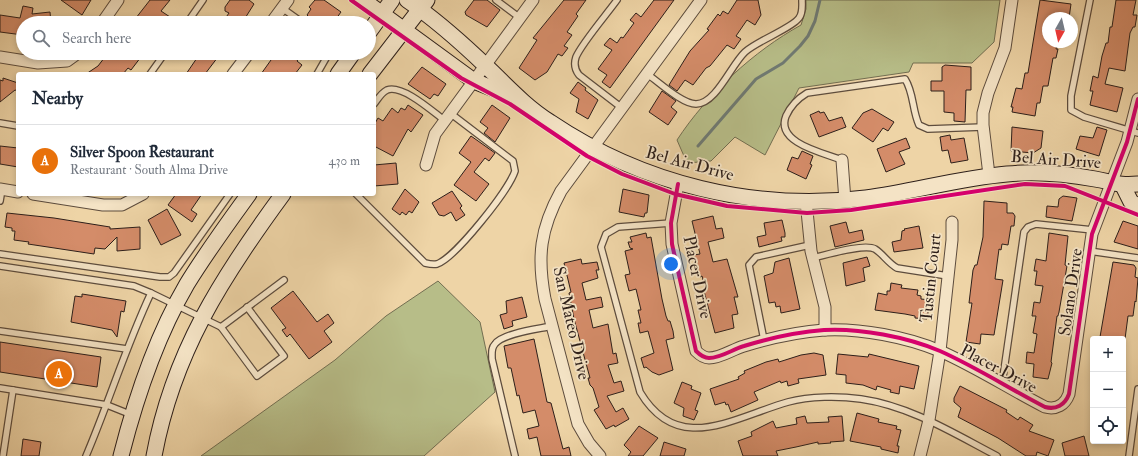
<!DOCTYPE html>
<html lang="en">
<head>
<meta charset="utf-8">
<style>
  body { margin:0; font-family:"IM FELL Double Pica",serif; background:#f2f2f3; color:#1f2937 }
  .controls { position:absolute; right:12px; bottom:12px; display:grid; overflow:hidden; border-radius:4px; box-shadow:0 2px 6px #0003 }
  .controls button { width:36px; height:36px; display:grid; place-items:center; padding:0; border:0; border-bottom:1px solid #e0e1e3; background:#fff; color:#1f2937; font:20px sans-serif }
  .compass { position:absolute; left:1042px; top:12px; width:36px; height:36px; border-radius:50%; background:#fff; box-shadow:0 2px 6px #0003; rotate:188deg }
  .you { position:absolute; left:671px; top:264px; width:14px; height:14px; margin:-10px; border:3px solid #fff; border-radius:50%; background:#1a73e8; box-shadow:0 0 0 6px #1a73e833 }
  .badge { display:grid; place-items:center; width:26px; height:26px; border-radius:50%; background:#2563eb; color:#fff; font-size:13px; font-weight:700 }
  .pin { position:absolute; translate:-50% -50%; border:2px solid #fff; box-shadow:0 1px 4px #0006 }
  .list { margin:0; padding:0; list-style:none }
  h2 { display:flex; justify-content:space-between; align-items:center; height:52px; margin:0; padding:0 16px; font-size:17px }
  h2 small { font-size:13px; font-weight:400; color:#747a83 }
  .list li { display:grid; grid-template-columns:26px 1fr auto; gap:12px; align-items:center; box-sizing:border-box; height:72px; padding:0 16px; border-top:1px solid #e0e1e3 }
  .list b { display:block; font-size:15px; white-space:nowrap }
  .list p { margin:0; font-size:13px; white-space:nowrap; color:#747a83 }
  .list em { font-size:13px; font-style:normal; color:#747a83 }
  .icon { flex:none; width:22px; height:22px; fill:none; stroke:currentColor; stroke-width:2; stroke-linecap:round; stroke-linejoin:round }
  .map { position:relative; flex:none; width:1138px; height:456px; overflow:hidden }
  .search { position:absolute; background:#fff; box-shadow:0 2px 6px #0003; left:16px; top:16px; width:360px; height:44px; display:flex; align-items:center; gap:10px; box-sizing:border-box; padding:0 14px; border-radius:22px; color:#747a83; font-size:15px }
  .panel { position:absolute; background:#fff; box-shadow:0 2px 6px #0003; left:16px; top:72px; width:360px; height:124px; border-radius:4px }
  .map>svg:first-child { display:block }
  .green { fill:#b7bd88; stroke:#726e51 }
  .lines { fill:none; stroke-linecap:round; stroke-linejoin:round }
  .stream { stroke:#6f7a73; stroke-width:3 }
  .building { fill:#d48c69; stroke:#2d1f1a }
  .lane-casing { stroke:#5d4c3d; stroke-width:8 }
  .street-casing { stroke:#5d4c3d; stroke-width:13 }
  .secondary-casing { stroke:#2d1f1a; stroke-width:17 }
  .lane { stroke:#f4e3c5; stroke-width:5.5 }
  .street { stroke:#f4e3c5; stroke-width:11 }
  .secondary { stroke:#f4e3c5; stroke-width:15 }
  .cycleway-casing { stroke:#f4e3c5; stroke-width:6 }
  .cycleway { stroke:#d6006c; stroke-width:4 }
  .labels { text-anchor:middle; stroke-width:3.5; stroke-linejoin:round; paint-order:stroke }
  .street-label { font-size:17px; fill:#2d1f1a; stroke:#f4e3c5 }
</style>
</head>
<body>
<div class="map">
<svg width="1138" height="456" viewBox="0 0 1138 456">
  <rect width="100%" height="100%" fill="#eed4a6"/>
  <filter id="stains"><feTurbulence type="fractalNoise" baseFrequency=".005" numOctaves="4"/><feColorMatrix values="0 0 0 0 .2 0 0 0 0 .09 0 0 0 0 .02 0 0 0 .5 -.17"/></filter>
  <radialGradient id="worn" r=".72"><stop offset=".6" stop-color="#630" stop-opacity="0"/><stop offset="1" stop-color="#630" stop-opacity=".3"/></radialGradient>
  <g class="green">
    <path d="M 806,0 L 1000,0 L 994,42 L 972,63 L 913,63 L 909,72 L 799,88 L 765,155 L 735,137 L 711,161 L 687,163 L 677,140 C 707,94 754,51 801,25 L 806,9 Z"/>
    <path d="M 438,281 L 480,322 L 495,392 L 424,456 L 201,456 L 335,360 L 386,316 Z"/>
  </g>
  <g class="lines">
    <path class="stream" d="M 698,146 L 756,79 L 783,63 L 800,46 L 808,36 L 815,21 L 820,0"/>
  </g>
  <g class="building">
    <path d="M 61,0 L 91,0 L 82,15 Z"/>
    <path d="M 150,0 L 170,0 L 161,11 L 170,17 L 165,23 L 157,20 L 155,23 L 132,23 Z"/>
    <path d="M 230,0 L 249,0 L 254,4 L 242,23 L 222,23 L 229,13 L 225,11 L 225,7 Z"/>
    <path d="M 315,0 L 324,0 L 341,12 L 333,23 L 315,23 L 307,15 L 311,9 L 309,7 Z"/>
    <path d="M 474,0 L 487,0 L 500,10 L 487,27 L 466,15 L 465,12 Z"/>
    <path d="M 564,0 L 586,0 L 576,14 L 578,16 L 567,32 L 572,35 L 564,46 L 568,48 L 562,56 L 558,54 L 547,72 L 535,80 L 519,68 L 537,40 L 533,38 Z"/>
    <path d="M 654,0 L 674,0 L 610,88 L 602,82 L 607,75 L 598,69 L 612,50 L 604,45 L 610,38 L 617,43 L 621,37 L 623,38 L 634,23 L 630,20 L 636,13 L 641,17 Z"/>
    <path d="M 737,0 L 758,0 L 761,15 L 755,25 L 747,20 L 736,36 L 741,39 L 734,49 L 727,45 L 710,66 L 706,68 L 693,85 L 685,80 L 677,91 L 669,85 L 690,51 L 709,30 L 707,29 L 718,14 L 720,16 L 723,11 L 728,14 Z"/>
    <path d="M 1040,0 L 1071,4 L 1069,18 L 1048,18 L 1046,41 L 1057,44 L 1056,49 L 1058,49 L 1056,58 L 1053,58 L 1048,86 L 1043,86 L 1040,103 L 1037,103 L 1035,116 L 1012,112 L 1013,107 L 1011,107 L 1016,88 L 1022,89 L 1025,73 L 1028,73 Z"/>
    <path d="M 1116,0 L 1136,0 L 1133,15 L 1137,15 L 1135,27 L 1133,27 L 1130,33 L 1125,71 L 1109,68 L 1105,84 L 1123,88 L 1117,112 L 1090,105 L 1093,91 L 1090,91 L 1093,76 L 1098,78 L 1102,56 L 1106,43 L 1108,43 L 1110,27 L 1112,27 Z"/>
    <path d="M 23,6 L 33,8 L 32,14 L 50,12 L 51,23 L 23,23 L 23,35 L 0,32 L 0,15 L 20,18 Z"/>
    <path d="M 108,53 L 144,53 L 131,70 L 128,68 L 123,74 L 86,74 L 98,66 Z"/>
    <path d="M 190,53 L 221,53 L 205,74 L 186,74 L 197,58 Z"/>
    <path d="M 276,53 L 303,53 L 297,61 L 302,65 L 295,74 L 261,74 Z"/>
    <path d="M 945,65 L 971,67 L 971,90 L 966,90 L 965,122 L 954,121 L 954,113 L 944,112 L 944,91 L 931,91 L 931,81 L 942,81 L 942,67 Z"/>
    <path d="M 422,67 L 446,84 L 438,96 L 434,94 L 430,99 L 408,84 Z"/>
    <path d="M 3,78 L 18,83 L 18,91 L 15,90 L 0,102 L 0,80 L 3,81 Z"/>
    <path d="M 578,82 L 586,88 L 585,90 L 598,100 L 588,119 L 576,112 L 579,99 L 570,93 Z"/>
    <path d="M 662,91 L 676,101 L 671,107 L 677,112 L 668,125 L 649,112 Z"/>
    <path d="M 408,105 L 423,115 L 411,132 L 408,129 L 393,156 L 374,146 L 374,125 L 378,118 L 383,121 L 392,108 L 398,113 L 401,108 L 405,110 Z"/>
    <path d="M 492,105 L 510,118 L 495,142 L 484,133 L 488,128 L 480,122 Z"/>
    <path d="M 872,109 L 894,122 L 888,131 L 883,128 L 873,142 L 852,128 L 863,113 Z"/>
    <path d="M 819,111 L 820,113 L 824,112 L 829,121 L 842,117 L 846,127 L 819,137 L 810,115 Z"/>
    <path d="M 1012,127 L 1043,131 L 1041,148 L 1033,153 L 1011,151 Z"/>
    <path d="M 1097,127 L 1107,130 L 1099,156 L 1076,149 L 1080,136 L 1093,138 Z"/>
    <path d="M 950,135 L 951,140 L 964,138 L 968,160 L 951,163 L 948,150 L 942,151 L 940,137 Z"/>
    <path d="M 471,136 L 495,153 L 489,161 L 485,158 L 474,172 L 489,184 L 476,201 L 454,185 L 471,162 L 459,153 Z"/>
    <path d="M 906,138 L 910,148 L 899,152 L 905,164 L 886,172 L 877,149 Z"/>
    <path d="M 0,146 L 18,148 L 18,167 L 0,164 Z"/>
    <path d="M 802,151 L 813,156 L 810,164 L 812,165 L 806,179 L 787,170 L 792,157 L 798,159 Z"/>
    <path d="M 396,163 L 398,184 L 374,186 L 374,165 Z"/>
    <path d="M 405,189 L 419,202 L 412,213 L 409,211 L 406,215 L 402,212 L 400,215 L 392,209 Z"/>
    <path d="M 623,189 L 649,195 L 647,213 L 645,213 L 644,217 L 619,212 Z"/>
    <path d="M 452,191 L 462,206 L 460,208 L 465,215 L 456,221 L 451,212 L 444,216 L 439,215 L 432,203 Z"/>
    <path d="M 176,194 L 202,194 L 191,210 L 197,214 L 192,222 L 168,205 Z"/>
    <path d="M 1063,196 L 1077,198 L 1072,221 L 1046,217 L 1047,206 L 1058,207 L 1059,199 Z"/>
    <path d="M 984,201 L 1007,203 L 1007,213 L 1013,213 L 1015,216 L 1014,226 L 1011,226 L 1008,245 L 1002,244 L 1001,250 L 999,249 L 995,279 L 1003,280 L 994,335 L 981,334 L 980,344 L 966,342 L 972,303 L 969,303 L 973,270 L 975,265 L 977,265 L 983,237 Z"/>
    <path d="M 167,209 L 181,235 L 161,245 L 148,220 Z"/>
    <path d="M 7,213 L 54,218 L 110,227 L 110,229 L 140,227 L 140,249 L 117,251 L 117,237 L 105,249 L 95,248 L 94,254 L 28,244 L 29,242 L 14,240 L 15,231 L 12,231 L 12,228 L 5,227 Z"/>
    <path d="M 713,216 L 716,229 L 722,228 L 724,238 L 708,242 L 713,262 L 727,259 L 738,297 L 734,297 L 738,314 L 732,315 L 734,328 L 715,333 L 705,295 L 704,291 L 706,291 L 702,276 L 700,277 L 694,255 L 700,254 L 692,221 Z"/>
    <path d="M 782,220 L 785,233 L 785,237 L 781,237 L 782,241 L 759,247 L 757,237 L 766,235 L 764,223 Z"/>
    <path d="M 1123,221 L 1138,226 L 1138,249 L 1114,242 Z"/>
    <path d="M 846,222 L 849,233 L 862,230 L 864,240 L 835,247 L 830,226 Z"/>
    <path d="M 919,226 L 923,248 L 894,252 L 892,242 L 901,240 L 902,231 L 905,230 L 904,229 Z"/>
    <path d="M 646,233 L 647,238 L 651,237 L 662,299 L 666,316 L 668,321 L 670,321 L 673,331 L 674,338 L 666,340 L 673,370 L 659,375 L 652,372 L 646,367 L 644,368 L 641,358 L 654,353 L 648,331 L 640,333 L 638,323 L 641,323 L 638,310 L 641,310 L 636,289 L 629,291 L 625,275 L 630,274 L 625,251 L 633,249 L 630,248 L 628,242 L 632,242 L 630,237 Z"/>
    <path d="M 1049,233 L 1068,236 L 1065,265 L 1067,266 L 1059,312 L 1058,316 L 1057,316 L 1051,362 L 1052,363 L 1048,379 L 1033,377 L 1034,364 L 1026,363 L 1027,352 L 1034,353 L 1037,334 L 1033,333 L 1036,316 L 1032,316 L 1034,302 L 1040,303 L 1043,286 L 1035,285 L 1037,271 L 1034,271 L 1036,259 L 1046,261 Z"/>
    <path d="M 867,257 L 870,266 L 863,268 L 865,281 L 846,286 L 843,263 Z"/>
    <path d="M 789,258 L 800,309 L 781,313 L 780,306 L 776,307 L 775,302 L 769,303 L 764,276 L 773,273 L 775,262 Z"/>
    <path d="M 581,259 L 582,264 L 597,262 L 599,270 L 596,270 L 598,278 L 582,283 L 586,300 L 601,297 L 603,307 L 589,310 L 593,328 L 608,324 L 613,354 L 616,353 L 618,363 L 608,365 L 614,383 L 621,381 L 624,391 L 607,396 L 616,412 L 623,408 L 629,419 L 615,427 L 614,425 L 606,429 L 594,410 L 599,407 L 593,388 L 590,385 L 588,378 L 590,378 L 574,319 L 569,293 L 571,292 L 564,263 Z"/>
    <path d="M 1113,262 L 1134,265 L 1136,268 L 1135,277 L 1138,278 L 1136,302 L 1135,301 L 1133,316 L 1128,316 L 1125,339 L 1105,339 L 1105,337 L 1100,337 Z"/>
    <path d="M 891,283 L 902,285 L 901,288 L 918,290 L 917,295 L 921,296 L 921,299 L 930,300 L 927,319 L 915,318 L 915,316 L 905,314 L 875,310 L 878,293 L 887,295 L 887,291 L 890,291 Z"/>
    <path d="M 293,291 L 317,322 L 328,314 L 334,323 L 324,331 L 332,342 L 309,359 L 290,334 L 287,337 L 282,330 L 286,328 L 271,308 Z"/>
    <path d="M 82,294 L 126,301 L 124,312 L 121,311 L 117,337 L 112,330 L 71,322 L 75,296 L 82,297 Z"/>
    <path d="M 522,297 L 527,317 L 512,321 L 513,326 L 504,329 L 500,315 L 507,313 L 506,301 Z"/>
    <path d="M 534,339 L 547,402 L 551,403 L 563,449 L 569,447 L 571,456 L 541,456 L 537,437 L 529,439 L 527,429 L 539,426 L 535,410 L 523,413 L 519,395 L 517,396 L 511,368 L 508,368 L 504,346 Z"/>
    <path d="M 0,342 L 101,357 L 97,387 L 0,372 Z"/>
    <path d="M 814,353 L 823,355 L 826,375 L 798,379 L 799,383 L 788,386 L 787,381 L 781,383 L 780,381 L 754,392 L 758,400 L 731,412 L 728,404 L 726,405 L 725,402 L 715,405 L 710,389 L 739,379 L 738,377 L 745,373 L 744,371 L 766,362 L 778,359 L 779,362 L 801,355 Z"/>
    <path d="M 838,354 L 868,357 L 869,354 L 919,366 L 914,389 L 900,386 L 899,394 L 890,392 L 891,390 L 877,386 L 876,390 L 863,385 L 846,383 L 846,375 L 836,374 Z"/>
    <path d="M 682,382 L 692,386 L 691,389 L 701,393 L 695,410 L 698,411 L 694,420 L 683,416 L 684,408 L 674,403 Z"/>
    <path d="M 960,386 L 1007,410 L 1006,412 L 1018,420 L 1020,417 L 1033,425 L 1029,431 L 1054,440 L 1048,456 L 1037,452 L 1036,456 L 1026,456 L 998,438 L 958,417 L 961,408 L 954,402 L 954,398 Z"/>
    <path d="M 857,413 L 879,419 L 878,422 L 897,426 L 896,429 L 901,430 L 897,446 L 899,446 L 898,453 L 881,449 L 881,447 L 850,441 Z"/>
    <path d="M 805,416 L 807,423 L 829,422 L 828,417 L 842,416 L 844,441 L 830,442 L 831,443 L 818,444 L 818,442 L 796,447 L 776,451 L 778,456 L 743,456 L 738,441 L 752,436 L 751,432 L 773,421 L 776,428 L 797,424 L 796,418 Z"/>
    <path d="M 639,426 L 658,438 L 643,456 L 628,456 L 631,452 L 624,445 Z"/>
    <path d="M 1084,436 L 1089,456 L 1065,456 L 1062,443 Z"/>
    <path d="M 23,439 L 41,442 L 39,456 L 21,456 Z"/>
    <path d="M 664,442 L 686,449 L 684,456 L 660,456 Z"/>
  </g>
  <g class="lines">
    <defs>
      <g id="lane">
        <path d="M 496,0 L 520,18"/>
        <path d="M 617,0 C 607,14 582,43 576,57 C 574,63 575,70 579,75 L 622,108"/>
        <path d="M 1090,0 L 1071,96 L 1071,110 L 1084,117 L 1138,133"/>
        <path d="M 282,8 L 303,23"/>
        <path d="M 187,23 L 203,0"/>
        <path d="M 150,74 L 165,53"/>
        <path d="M 317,74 L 329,53"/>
        <path d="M 647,74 C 659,82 682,104 696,104 C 716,104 731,65 745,52 C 757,41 792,28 799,18 C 803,13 802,6 802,0"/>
        <path d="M 374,104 C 378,99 381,93 387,90 C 402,84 432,111 444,120"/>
        <path d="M 0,123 L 18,126"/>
        <path d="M 842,160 C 824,153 775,143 786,116 C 791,105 797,99 807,93 L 905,79 C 914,93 912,110 919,125 L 928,129 L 983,127"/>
        <path d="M 356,194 L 425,263 C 429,264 433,265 437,264 C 455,258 509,190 515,171 L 513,161 L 450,113"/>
        <path d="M 0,201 L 2,189"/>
        <path d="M 671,223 L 618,227 L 606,234 L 601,247 L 640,392 C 678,456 732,418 788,402 C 810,396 839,396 861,399 C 910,406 953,433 997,456"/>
        <path d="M 1089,251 L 1138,258"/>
        <path d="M 0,254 L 160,277 L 169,277 L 174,273 L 230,194"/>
        <path d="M 813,258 C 826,255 864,243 875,249 C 883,254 888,263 897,268 L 948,276"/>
        <path d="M 0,266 L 134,286 L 151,293 L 221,327 L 257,376 L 284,356 L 247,307"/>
        <path d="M 221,327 L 284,280"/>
        <path d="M 0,331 L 127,349"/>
        <path d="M 764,340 L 749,265 L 756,257 L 810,245"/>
        <path d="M 1002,384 L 1024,232 L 1028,227 L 1036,224 L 1093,230"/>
        <path d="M 0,388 L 107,405 L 132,415"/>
        <path d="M 3,456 L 13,390"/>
        <path d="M 86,456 C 109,402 126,346 151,293"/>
        <path d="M 515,456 L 492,359 C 492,353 491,348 495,344 C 503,333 539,329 552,326"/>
        <path d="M 1129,456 L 1138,389"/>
      </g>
      <g id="street">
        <path d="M 102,23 L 118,0"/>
        <path d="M 271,23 L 288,0"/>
        <path d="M 0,57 L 38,63 L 67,61 L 78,53"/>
        <path d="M 233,74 L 249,53"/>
        <path d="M 842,160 L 845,201"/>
        <path d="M 426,165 L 435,134 L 533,0"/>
        <path d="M 989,175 L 983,125 L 983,113 L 988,93 L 1005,48 L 1012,0"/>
        <path d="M 678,184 L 671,223 L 672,244 L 696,351 C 700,355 704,358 709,358 C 721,358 733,349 744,346 C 770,338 797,332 824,330 C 860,328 907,337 940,351 C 976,367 1010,389 1045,407 C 1056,410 1065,405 1069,394 L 1092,234 L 1127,142 L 1138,99"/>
        <path d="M 0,189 L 18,192"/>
        <path d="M 33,194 L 103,205 L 122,205 L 143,194"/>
        <path d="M 806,201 L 811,251 L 825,307 L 825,330"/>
        <path d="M 600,456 L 589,443 L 578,424 L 545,299 C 537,257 540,229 561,191 L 701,0"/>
        <path d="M 920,456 L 929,420 L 940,351 L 952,240 L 952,222"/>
      </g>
      <g id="secondary">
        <path d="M 363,0 L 474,81 L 514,97"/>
        <path d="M 407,0 C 435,19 462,43 487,67 C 507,86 526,107 550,122 C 642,184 755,212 866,198 C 913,192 959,178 1007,174 C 1036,171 1067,174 1095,179 C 1113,182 1119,186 1138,184"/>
        <path d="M 369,32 L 392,0"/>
        <path d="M 338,74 L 353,53"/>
        <path d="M 370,74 L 427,0"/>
        <path d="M 1123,186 L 1131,202 L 1138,206"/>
        <path d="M 121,456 C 136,397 156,337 187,284 C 206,253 228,223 249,194"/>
        <path d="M 154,456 C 173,353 222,277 283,194"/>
      </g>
    </defs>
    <use href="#lane" class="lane-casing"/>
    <use href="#street" class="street-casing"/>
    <use href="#secondary" class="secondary-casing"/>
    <use href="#lane" class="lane"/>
    <use href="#street" class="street"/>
    <use href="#secondary" class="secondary"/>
    <defs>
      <g id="cycleway">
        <path d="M 351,0 L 461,78 L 510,104 L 587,156 L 622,174 L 675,194 L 727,206 L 807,213 L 851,210 L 1025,184 L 1065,186 L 1138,215"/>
        <path d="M 678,184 L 671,223 L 672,244 L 696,351 C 700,355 704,358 709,358 C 721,358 733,349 744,346 C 770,338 797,332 824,330 C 860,328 907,337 940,351 C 976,367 1010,389 1045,407 C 1056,410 1065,405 1069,394 L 1092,234 L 1127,142 L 1138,99"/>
      </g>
    </defs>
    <use href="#cycleway" class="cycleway-casing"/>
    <use href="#cycleway" class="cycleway"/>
  </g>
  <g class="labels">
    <g class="street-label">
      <text transform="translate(1056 159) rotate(4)" y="6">Bel Air Drive</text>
      <text transform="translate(690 163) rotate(15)" y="6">Bel Air Drive</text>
      <text transform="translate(698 277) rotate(78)" y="6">Placer Drive</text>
      <text transform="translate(930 278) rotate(-84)" y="6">Tustin Court</text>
      <text transform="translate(1070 292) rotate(-82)" y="6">Solano Drive</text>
      <text transform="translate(572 323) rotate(77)" y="6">San Mateo Drive</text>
      <text transform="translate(999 368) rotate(28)" y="6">Placer Drive</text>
    </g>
  </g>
  <rect width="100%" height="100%" filter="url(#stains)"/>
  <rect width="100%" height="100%" fill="url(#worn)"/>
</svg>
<div class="controls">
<button>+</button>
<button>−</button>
<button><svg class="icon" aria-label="locate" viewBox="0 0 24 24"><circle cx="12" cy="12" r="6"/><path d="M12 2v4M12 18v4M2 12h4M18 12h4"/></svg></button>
</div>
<svg class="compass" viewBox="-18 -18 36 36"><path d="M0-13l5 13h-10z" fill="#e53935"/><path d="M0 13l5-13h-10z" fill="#747a83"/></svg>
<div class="you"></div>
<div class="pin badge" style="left:59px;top:374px;background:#e8710a">A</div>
<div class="search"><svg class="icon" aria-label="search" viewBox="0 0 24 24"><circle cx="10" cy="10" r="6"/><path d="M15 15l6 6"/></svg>Search here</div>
<section class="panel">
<h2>Nearby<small></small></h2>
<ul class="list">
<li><span class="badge" style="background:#e8710a">A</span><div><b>Silver Spoon Restaurant</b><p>Restaurant · South Alma Drive</p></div><em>430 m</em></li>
</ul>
</section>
</div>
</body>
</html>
